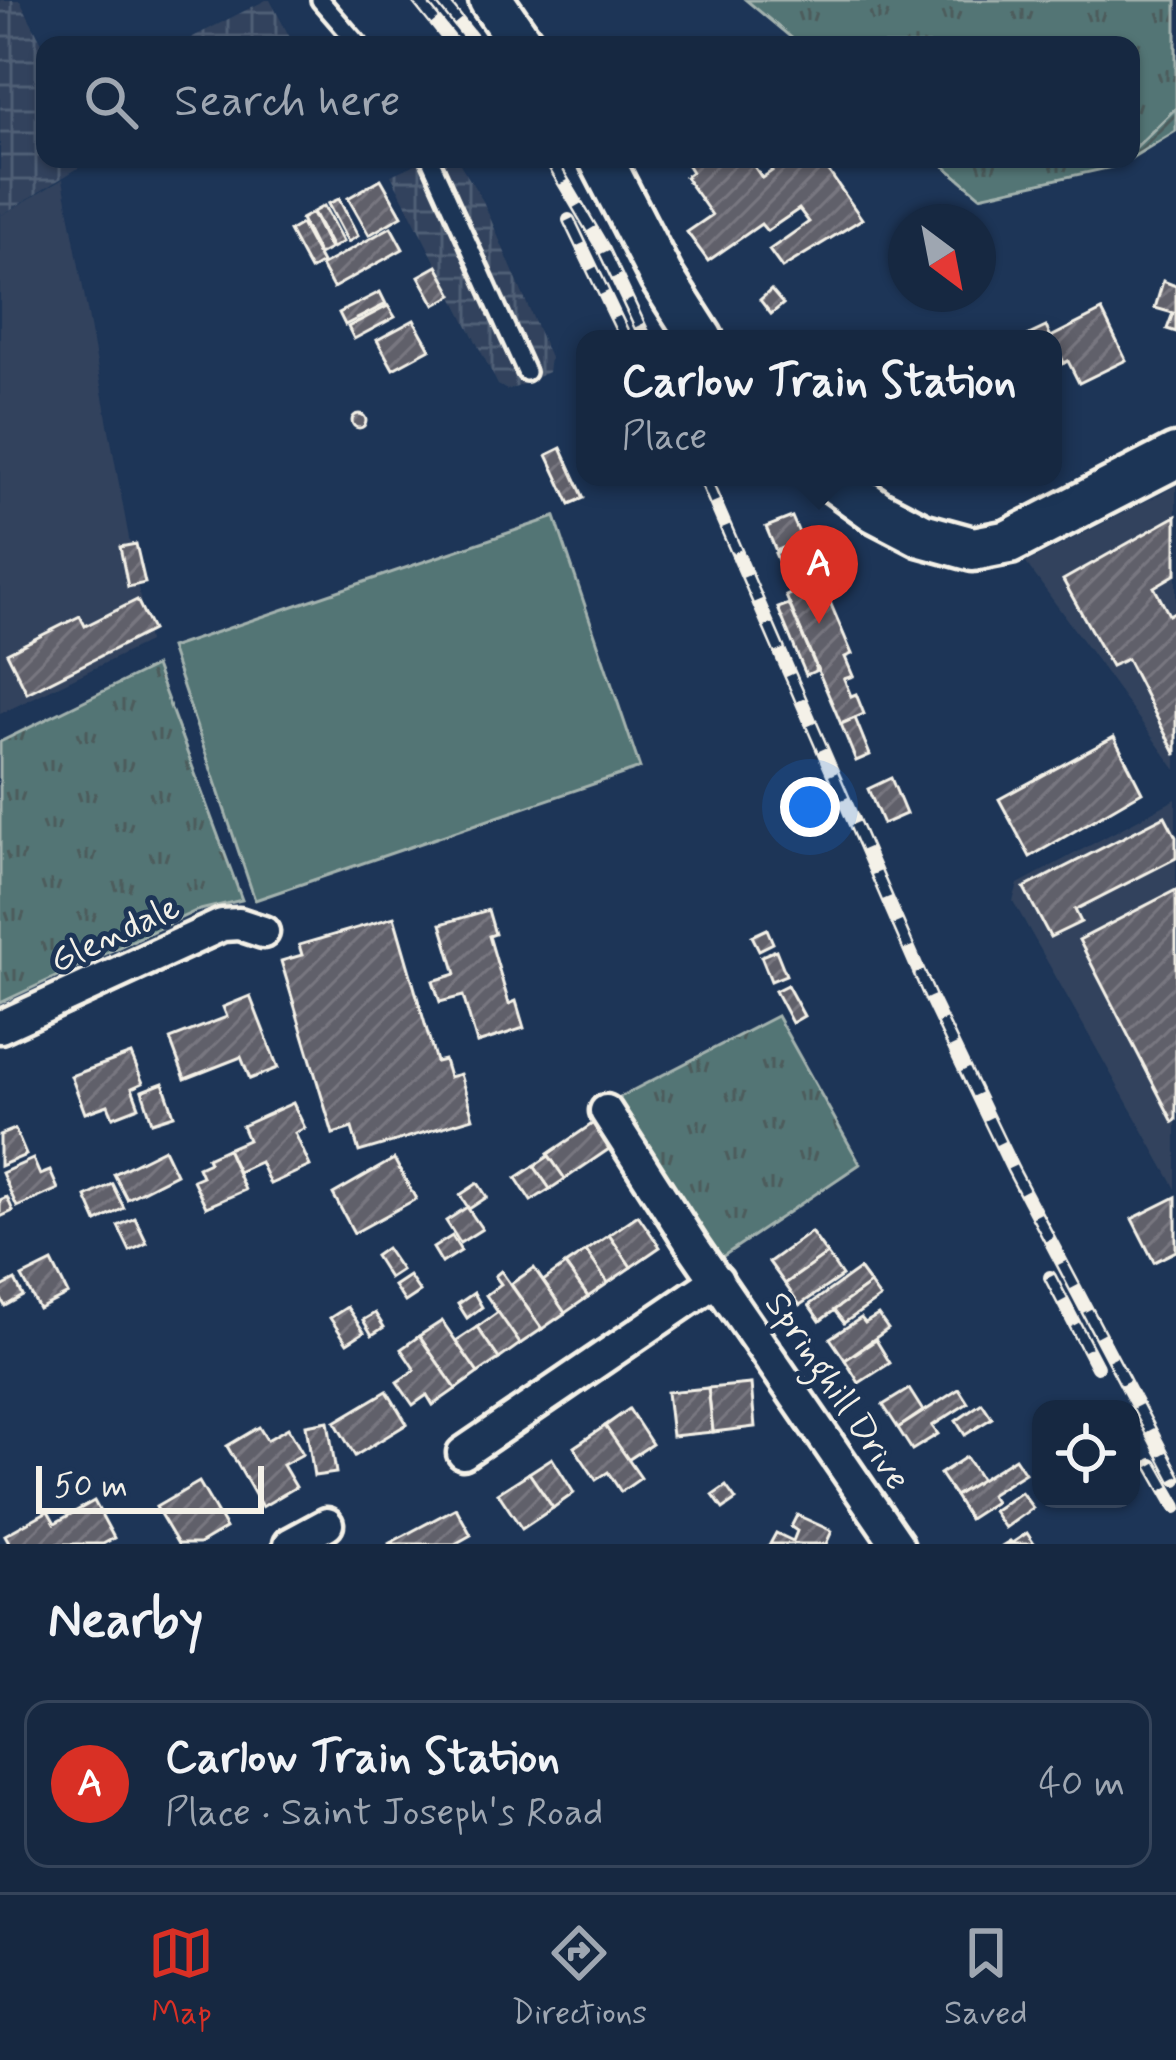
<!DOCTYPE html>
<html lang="en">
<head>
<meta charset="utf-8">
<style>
  body { margin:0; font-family:Mynerve,sans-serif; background:#23344c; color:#f1f3f6 }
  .controls { position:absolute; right:36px; bottom:36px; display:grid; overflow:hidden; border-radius:24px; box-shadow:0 3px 9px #0004 }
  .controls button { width:108px; height:108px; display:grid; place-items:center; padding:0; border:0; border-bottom:3px solid #35445a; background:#162841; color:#f1f3f6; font:60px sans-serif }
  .compass { position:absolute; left:888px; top:204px; width:108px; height:108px; border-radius:50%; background:#162841; box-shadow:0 3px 9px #0004; rotate:148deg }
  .scale { position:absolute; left:36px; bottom:30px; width:228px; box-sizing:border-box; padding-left:12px; border:6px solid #f4f1e8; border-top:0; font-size:33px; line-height:42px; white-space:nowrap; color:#f4f1e8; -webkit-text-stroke:9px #1d3557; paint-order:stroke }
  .you { position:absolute; left:810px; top:807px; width:42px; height:42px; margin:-30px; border:9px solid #fff; border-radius:50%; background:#1a73e8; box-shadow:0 0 0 18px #1a73e833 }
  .badge { display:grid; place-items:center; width:78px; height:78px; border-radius:50%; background:#d93025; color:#fff; font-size:39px; font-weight:700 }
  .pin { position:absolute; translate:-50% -99px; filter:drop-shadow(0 3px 6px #0008) }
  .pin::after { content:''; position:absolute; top:63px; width:42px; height:36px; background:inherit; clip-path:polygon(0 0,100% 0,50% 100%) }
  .popup { position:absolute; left:576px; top:330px; width:486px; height:156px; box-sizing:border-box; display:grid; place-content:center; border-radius:24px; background:#162841; filter:drop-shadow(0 3px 9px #0005); font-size:39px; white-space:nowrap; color:#9ea6b1 }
  .popup b { font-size:45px; color:#f1f3f6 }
  .popup::after { content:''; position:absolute; left:50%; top:100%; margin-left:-24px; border:24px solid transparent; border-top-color:#162841 }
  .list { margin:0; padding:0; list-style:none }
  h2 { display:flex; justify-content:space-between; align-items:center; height:156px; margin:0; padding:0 48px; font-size:51px }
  h2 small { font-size:39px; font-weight:400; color:#9ea6b1 }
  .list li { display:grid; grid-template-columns:78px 1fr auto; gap:36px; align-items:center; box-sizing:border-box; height:168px; margin:0 24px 24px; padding:0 24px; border:3px solid #35445a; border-radius:24px }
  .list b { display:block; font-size:45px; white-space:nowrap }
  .list p { margin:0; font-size:39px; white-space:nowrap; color:#9ea6b1 }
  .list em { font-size:39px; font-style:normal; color:#9ea6b1 }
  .icon { flex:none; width:66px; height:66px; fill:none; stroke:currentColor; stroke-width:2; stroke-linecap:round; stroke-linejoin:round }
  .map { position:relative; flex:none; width:1176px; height:1544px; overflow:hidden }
  .search { position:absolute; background:#162841; box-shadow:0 3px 9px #0004; left:36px; right:36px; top:36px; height:132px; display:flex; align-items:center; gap:30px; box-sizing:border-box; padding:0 42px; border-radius:24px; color:#9ea6b1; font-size:45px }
  .sheet { height:348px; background:#162841 }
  nav { display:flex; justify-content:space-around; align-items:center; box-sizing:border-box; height:168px; border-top:3px solid #35445a; background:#162841; font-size:33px; color:#9ea6b1 }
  nav a { display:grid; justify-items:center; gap:6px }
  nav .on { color:#d93025 }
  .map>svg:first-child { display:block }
  .built { fill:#31425d }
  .industrial { fill:url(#industrial-grid) }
  .grass { fill:url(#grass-tufts); stroke:#a3b2ae; stroke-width:3 }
  .garden { fill:url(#garden-furrows); stroke:#a3b2ae; stroke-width:3 }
  .pitch { fill:#527475; stroke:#a3b2ae; stroke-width:3 }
  .building { fill:url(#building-hatch); stroke:#f4f1e8; stroke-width:3 }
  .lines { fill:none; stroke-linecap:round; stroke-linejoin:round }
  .lane-casing { stroke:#f4f1e8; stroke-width:24 }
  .street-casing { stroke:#f4f1e8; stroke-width:39 }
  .secondary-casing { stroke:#f4f1e8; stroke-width:51 }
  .lane { stroke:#1d3557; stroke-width:15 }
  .street { stroke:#1d3557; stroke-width:30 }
  .secondary { stroke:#1d3557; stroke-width:42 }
  .rail-casing { stroke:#f4f1e8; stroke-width:14 }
  .rail { stroke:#1d3557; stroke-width:9; stroke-dasharray:27; stroke-linecap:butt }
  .labels { text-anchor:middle; stroke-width:10; stroke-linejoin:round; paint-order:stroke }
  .street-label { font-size:36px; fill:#f4f1e8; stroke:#1d3557 }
</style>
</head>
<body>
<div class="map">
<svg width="1176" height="1544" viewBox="0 0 1176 1544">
  <defs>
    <pattern id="industrial-grid" width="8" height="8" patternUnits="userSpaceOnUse" patternTransform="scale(3)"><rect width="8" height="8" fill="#31425d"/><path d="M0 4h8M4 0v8" fill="none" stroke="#4f5e74"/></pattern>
    <pattern id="grass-tufts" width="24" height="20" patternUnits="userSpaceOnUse" patternTransform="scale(3)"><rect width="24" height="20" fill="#527475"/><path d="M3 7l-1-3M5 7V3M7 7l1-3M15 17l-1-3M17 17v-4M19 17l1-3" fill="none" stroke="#4d5c5b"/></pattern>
    <pattern id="garden-furrows" width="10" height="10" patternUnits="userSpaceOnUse" patternTransform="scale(3)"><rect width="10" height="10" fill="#527475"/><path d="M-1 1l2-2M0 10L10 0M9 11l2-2" fill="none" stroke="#4d5c5b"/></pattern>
    <pattern id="building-hatch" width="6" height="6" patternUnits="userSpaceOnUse" patternTransform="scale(3)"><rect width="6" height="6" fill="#61606b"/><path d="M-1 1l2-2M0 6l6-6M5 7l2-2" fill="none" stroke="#787780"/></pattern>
  </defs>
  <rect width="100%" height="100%" fill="#1d3557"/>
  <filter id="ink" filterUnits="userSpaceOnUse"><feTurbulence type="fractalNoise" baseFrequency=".00833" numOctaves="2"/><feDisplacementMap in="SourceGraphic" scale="24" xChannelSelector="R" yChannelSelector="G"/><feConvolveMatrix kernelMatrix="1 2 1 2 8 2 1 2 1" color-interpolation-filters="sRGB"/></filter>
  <g filter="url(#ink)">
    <g class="built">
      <path d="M 63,179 L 148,642 L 0,714 L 0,216 Z"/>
      <path d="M 1176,486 L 1176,770 L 1026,563 Z"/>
      <path d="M 1176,799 L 1176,1189 L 1013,901 L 1018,884 Z"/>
    </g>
    <g class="industrial">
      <path d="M 0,0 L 20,0 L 45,49 L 45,159 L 93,159 L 0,216 Z"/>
      <path d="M 266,0 L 270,0 L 294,45 L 177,45 Z"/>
      <path d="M 426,159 L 457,159 L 483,201 L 550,358 L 548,372 L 517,387 L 507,390 L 498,385 L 391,175 Z"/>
    </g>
    <g class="grass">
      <path d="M 746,0 L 1176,0 L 1176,108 L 1131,152 L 1131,45 L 800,45 Z"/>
      <path d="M 936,159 L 1124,159 L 1117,166 L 980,196 Z"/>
      <path d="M 155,666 L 242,900 L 196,911 L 0,1003 L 0,742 Z"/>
      <path d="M 777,1016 L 860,1164 L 713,1263 L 612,1101 Z"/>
    </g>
    <path class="garden" d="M 1176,108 L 1176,131 L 1131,158 L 1131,152 Z"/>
    <path class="pitch" d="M 555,517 L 640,768 L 255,900 L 170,648 Z"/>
    <g class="building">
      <path d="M 684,159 L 749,159 L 762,178 L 772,171 L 763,159 L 820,159 L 862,219 L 782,268 L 769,250 L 809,222 L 799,209 L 767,231 L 761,224 L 708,261 L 687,232 L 712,215 L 685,177 L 692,172 Z"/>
      <path d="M 381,179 L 402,216 L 369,235 L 348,198 Z"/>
      <path d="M 339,199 L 358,236 L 348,242 L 328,204 Z"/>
      <path d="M 324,206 L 343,242 L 332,248 L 313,212 Z"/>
      <path d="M 312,213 L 330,249 L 319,255 L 301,219 Z"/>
      <path d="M 301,224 L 322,263 L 310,270 L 289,231 Z"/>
      <path d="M 391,227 L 403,249 L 333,288 L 321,266 Z"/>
      <path d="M 437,266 L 453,295 L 435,305 L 419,276 Z"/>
      <path d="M 1163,281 L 1176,286 L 1176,332 L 1167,329 L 1173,313 L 1155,308 Z"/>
      <path d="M 771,290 L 783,304 L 771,314 L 760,300 Z"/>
      <path d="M 380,292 L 386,304 L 345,325 L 339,313 Z"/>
      <path d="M 388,306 L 395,317 L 354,339 L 348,327 Z"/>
      <path d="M 1102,311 L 1126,360 L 1079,383 L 1068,361 L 1064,363 L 1051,337 Z"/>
      <path d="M 414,320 L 430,349 L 393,369 L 377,340 Z"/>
      <path d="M 1046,327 L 1052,339 L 1031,339 L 1029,335 Z"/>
      <path d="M 1053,341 L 1064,363 L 1053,368 Z"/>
      <circle cx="359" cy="421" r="7"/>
      <path d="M 561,448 L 584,498 L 570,504 L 547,455 Z"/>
      <path d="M 1176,516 L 1176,574 L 1154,587 L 1169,615 L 1176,611 L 1176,755 L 1127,659 L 1111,666 L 1063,580 Z"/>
      <path d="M 792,517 L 802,540 L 776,551 L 766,527 Z"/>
      <path d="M 136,544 L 145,583 L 128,587 L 120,547 Z"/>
      <path d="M 797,544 L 814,585 L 821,581 L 852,654 L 845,657 L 853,676 L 844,679 L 851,696 L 856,694 L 864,714 L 841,724 L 786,596 L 792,593 L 775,553 Z"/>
      <path d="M 137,600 L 152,630 L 27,693 L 7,653 L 80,616 L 85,626 Z"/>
      <path d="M 789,604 L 817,670 L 806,675 L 778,608 Z"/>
      <path d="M 855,718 L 870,755 L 856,761 L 841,724 Z"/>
      <path d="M 1114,737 L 1142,792 L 1030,857 L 999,799 Z"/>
      <path d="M 891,778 L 906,814 L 883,824 L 868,789 Z"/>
      <path d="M 1165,816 L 1176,837 L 1176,858 L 1075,910 L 1081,922 L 1050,937 L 1024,888 Z"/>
      <path d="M 1176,890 L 1176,1120 L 1173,1122 L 1079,940 Z"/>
      <path d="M 488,910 L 495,934 L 489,936 L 509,1004 L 516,1001 L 524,1028 L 477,1043 L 463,996 L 440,1002 L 433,981 L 456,974 L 441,924 Z"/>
      <path d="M 394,917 L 436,1062 L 444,1060 L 449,1077 L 460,1074 L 473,1118 L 359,1152 L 352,1128 L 333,1134 L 281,961 L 302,955 L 299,945 Z"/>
      <path d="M 767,929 L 773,943 L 759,950 L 752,936 Z"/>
      <path d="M 776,950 L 786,975 L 771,981 L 761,956 Z"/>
      <path d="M 787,985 L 804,1016 L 792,1023 L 775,991 Z"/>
      <path d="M 250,996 L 278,1068 L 250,1079 L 241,1057 L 185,1079 L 170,1039 L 227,1017 L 223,1007 Z"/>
      <path d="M 131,1054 L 143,1083 L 132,1088 L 139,1107 L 113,1117 L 108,1105 L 85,1113 L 71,1076 Z"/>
      <path d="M 163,1083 L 174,1115 L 152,1122 L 142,1091 Z"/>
      <path d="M 293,1103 L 305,1128 L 295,1133 L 310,1166 L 270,1184 L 260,1162 L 238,1172 L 227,1149 L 248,1140 L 242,1126 Z"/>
      <path d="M 595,1122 L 612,1147 L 565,1179 L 548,1154 Z"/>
      <path d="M 15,1129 L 26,1155 L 0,1166 L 0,1135 Z"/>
      <path d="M 164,1149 L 176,1174 L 127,1199 L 114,1174 Z"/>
      <path d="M 227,1149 L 245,1190 L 206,1207 L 193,1180 L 202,1176 L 198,1167 L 209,1162 L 207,1158 Z"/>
      <path d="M 549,1156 L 565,1179 L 550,1189 L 534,1166 Z"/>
      <path d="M 33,1159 L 40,1175 L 50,1171 L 58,1189 L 17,1207 L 2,1173 Z"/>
      <path d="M 394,1159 L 416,1199 L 354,1233 L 333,1194 Z"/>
      <path d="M 534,1166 L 550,1189 L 531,1201 L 516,1178 Z"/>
      <path d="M 478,1183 L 487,1197 L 469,1209 L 460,1195 Z"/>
      <path d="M 112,1184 L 124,1208 L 97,1222 L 86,1197 Z"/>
      <path d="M 7,1197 L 13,1211 L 0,1217 L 0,1200 Z"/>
      <path d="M 1176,1197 L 1176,1251 L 1154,1262 L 1132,1219 Z"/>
      <path d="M 467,1207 L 482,1229 L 460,1243 L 446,1221 Z"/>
      <path d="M 638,1215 L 660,1247 L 631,1267 L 609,1235 Z"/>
      <path d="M 135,1218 L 147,1243 L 130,1251 L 118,1226 Z"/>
      <path d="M 811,1232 L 827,1254 L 785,1284 L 769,1262 Z"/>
      <path d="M 609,1235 L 631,1267 L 608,1283 L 586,1251 Z"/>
      <path d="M 452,1236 L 461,1251 L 442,1263 L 433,1248 Z"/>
      <path d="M 386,1248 L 401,1270 L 389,1278 L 375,1256 Z"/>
      <path d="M 586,1251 L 608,1283 L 588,1297 L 565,1265 Z"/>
      <path d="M 827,1254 L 842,1276 L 800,1305 L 785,1284 Z"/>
      <path d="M 52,1262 L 68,1294 L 39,1309 L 22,1277 Z"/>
      <path d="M 565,1265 L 588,1297 L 565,1313 L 543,1281 Z"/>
      <path d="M 534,1268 L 565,1313 L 542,1329 L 511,1284 Z"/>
      <path d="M 859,1269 L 870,1284 L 820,1321 L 809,1305 Z"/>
      <path d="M 501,1271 L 542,1329 L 520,1344 L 486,1295 L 501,1284 L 495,1276 Z"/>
      <path d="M 409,1276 L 420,1292 L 405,1302 L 394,1286 Z"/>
      <path d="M 15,1280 L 23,1296 L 5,1306 L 0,1297 L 0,1288 Z"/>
      <path d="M 870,1284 L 880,1298 L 844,1323 L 834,1310 Z"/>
      <path d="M 474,1293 L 482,1307 L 467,1318 L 458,1304 Z"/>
      <path d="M 347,1307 L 364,1332 L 347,1343 L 330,1318 Z"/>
      <path d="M 498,1312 L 520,1344 L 499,1359 L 477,1327 Z"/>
      <path d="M 375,1313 L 384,1327 L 372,1335 L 363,1320 Z"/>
      <path d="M 878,1315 L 888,1329 L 845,1360 L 830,1338 L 861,1318 L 865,1323 Z"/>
      <path d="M 442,1321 L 478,1373 L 456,1389 L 419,1336 Z"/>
      <path d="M 477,1327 L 499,1359 L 478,1373 L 456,1341 Z"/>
      <path d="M 419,1336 L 456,1389 L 433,1405 L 427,1395 L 413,1405 L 397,1382 L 415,1370 L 401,1349 Z"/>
      <path d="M 876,1340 L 890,1363 L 859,1383 L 845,1360 Z"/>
      <path d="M 751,1384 L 755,1427 L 713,1432 L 708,1388 Z"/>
      <path d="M 708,1388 L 713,1432 L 672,1436 L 667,1392 Z"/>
      <path d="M 909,1389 L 923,1411 L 898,1428 L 883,1405 Z"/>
      <path d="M 959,1389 L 968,1403 L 932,1426 L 938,1434 L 912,1450 L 898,1428 Z"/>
      <path d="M 387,1391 L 407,1424 L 355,1456 L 335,1422 Z"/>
      <path d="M 982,1403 L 992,1418 L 965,1435 L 956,1421 Z"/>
      <path d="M 629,1409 L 652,1444 L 628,1460 L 605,1426 Z"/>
      <path d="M 328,1421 L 336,1473 L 314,1476 L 306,1425 Z"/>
      <path d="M 605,1426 L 641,1478 L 621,1492 L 608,1472 L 596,1480 L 574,1447 Z"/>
      <path d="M 259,1427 L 267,1440 L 288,1428 L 303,1454 L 283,1465 L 296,1487 L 262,1507 L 227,1446 Z"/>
      <path d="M 966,1457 L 981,1480 L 955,1496 L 940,1474 Z"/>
      <path d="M 552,1458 L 574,1493 L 553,1508 L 529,1473 Z"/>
      <path d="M 1015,1458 L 1025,1473 L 990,1495 L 995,1502 L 969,1519 L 955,1496 Z"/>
      <path d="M 529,1473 L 553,1508 L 522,1529 L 498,1493 Z"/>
      <path d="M 199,1482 L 226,1528 L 199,1544 L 178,1544 L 156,1507 Z"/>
      <path d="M 726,1486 L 736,1500 L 723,1509 L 713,1495 Z"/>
      <path d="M 1021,1492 L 1033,1508 L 1005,1528 L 993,1511 Z"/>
      <path d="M 94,1501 L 114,1538 L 103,1544 L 10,1544 L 5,1535 L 48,1511 L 55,1523 Z"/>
      <path d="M 456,1508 L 471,1535 L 455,1544 L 388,1544 Z"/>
      <path d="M 797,1515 L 832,1531 L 826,1544 L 770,1544 L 776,1533 L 793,1541 L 797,1531 L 791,1527 Z"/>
      <path d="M 1027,1533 L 1034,1544 L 1005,1544 L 1010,1541 L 1012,1543 Z"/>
    </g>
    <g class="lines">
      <defs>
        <g id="lane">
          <path d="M 320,0 L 359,45"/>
          <path d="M 430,159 L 526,372"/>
        </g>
        <g id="street">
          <path d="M 0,1027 L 222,925 L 239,924 L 263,932"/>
          <path d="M 606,1111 L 694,1248 L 897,1544"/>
          <path d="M 463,1453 L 717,1280"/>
          <path d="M 290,1544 L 327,1524"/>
        </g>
        <g id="secondary">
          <path d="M 491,0 L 522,45"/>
          <path d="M 601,159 L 662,278 L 701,339"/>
          <path d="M 829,477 L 876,511 L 922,535 L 973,549 L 1009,542 L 1176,456"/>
        </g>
      </defs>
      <use href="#lane" class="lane-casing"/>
      <use href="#street" class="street-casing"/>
      <use href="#secondary" class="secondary-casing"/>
      <use href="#lane" class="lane"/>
      <use href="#street" class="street"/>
      <use href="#secondary" class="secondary"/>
      <defs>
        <g id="rail">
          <path d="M 418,0 L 454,45"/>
          <path d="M 441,0 L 477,45"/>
          <path d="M 550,159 L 604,250 L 646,339"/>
          <path d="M 569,220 L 626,339"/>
          <path d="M 704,477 L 930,997 L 1013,1170 L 1176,1479"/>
          <path d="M 1050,1277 L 1097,1367"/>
          <path d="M 1152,1465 L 1176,1507"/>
        </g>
      </defs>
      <use href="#rail" class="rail-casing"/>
      <use href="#rail" class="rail"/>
    </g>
  </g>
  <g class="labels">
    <g class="street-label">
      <text transform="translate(114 932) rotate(-25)" y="13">Glendale</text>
      <text transform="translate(839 1390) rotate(56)" y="13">Springhill Drive</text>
    </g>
  </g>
</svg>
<div class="controls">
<button><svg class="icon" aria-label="locate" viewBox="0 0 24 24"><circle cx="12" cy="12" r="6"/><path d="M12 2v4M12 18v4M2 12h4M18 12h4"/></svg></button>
</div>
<svg class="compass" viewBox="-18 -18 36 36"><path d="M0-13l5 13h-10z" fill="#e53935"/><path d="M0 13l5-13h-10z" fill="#9ea6b1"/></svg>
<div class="scale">50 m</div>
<div class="you"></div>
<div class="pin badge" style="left:819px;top:624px">A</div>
<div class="popup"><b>Carlow Train Station</b>Place</div>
<div class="search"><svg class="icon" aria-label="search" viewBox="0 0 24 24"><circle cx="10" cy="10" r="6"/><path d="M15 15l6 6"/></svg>Search here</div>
</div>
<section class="sheet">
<h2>Nearby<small></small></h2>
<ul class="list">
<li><span class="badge">A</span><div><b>Carlow Train Station</b><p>Place · Saint Joseph's Road</p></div><em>40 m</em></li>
</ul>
</section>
<nav>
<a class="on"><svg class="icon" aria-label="map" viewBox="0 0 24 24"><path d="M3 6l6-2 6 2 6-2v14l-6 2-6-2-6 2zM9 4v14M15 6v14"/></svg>Map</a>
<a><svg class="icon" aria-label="directions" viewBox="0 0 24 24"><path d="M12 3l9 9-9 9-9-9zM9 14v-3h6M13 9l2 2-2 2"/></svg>Directions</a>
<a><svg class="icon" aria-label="saved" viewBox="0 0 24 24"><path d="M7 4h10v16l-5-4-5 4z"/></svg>Saved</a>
</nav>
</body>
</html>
